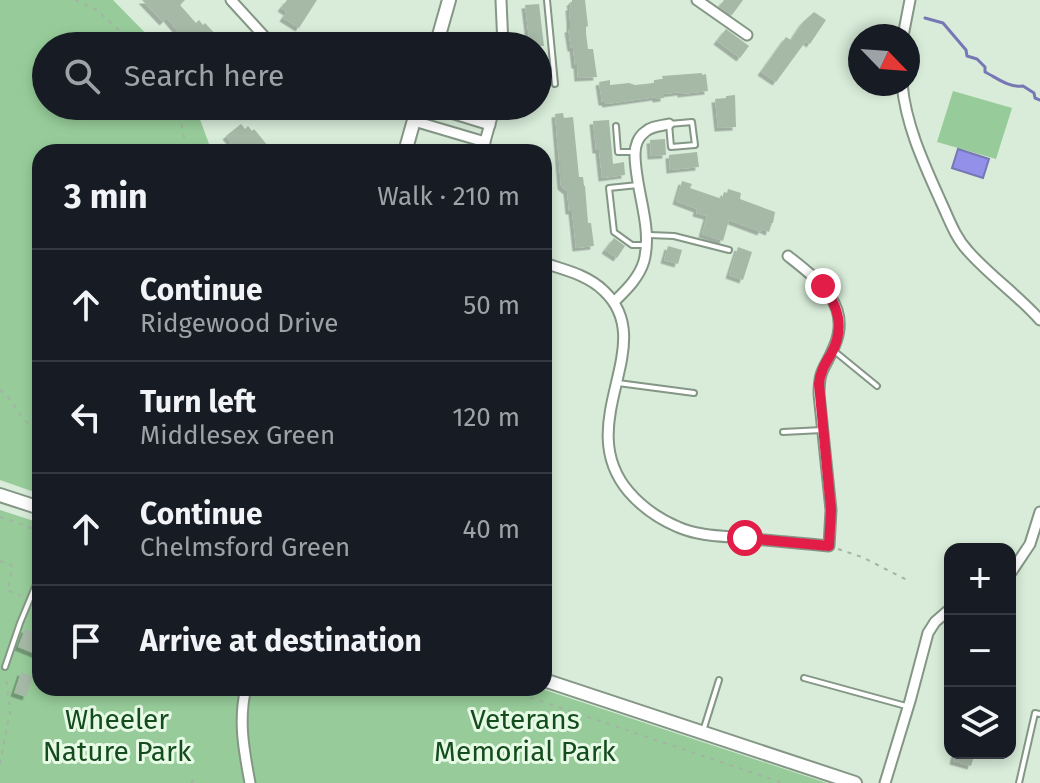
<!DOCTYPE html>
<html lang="en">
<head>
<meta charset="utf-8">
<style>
  body { margin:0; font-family:"Fira Sans",sans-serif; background:#20242c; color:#f1f3f6 }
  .controls { position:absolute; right:24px; bottom:24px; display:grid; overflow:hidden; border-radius:16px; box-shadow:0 4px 12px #0003 }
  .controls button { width:72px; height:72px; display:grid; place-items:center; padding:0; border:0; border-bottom:2px solid #363941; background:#171b24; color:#f1f3f6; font:40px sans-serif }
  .compass { position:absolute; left:848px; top:24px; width:72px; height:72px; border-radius:50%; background:#171b24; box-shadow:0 4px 12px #0003; rotate:115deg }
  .stop { position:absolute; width:24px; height:24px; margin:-18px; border:6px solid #e11d48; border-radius:50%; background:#fff }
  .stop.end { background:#e11d48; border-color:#fff; box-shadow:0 2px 8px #0008 }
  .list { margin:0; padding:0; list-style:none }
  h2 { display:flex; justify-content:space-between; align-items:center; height:104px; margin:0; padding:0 32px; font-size:34px }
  h2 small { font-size:26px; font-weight:400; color:#9ea1a6 }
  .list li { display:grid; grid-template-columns:52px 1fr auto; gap:24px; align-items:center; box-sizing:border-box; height:112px; padding:0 32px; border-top:2px solid #363941 }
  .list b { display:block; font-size:30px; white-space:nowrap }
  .list p { margin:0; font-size:26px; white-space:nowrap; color:#9ea1a6 }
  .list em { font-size:26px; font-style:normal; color:#9ea1a6 }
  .icon { flex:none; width:44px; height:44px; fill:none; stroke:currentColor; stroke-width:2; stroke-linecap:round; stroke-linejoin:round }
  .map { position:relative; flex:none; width:1040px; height:783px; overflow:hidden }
  .search { position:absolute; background:#171b24; box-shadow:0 4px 12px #0003; left:32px; top:32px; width:520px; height:88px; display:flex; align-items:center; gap:20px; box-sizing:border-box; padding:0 28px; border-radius:44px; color:#9ea1a6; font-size:30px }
  .panel { position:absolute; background:#171b24; box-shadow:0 4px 12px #0003; left:32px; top:144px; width:520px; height:552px; border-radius:24px }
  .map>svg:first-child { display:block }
  .green { fill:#97cc9a }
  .water { fill:#9290e9; stroke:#7677b4; stroke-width:2 }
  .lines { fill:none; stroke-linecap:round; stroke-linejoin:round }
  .stream { stroke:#7677b4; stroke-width:3 }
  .building { fill:#a6b9a7; filter:url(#shadow) }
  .lane-casing { stroke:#849685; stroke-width:8 }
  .street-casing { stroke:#849685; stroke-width:13 }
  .secondary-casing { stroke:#849685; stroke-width:16 }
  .path { stroke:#a3b3a4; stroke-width:2; stroke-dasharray:4 6; stroke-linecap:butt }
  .lane { stroke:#fff; stroke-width:4 }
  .street { stroke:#fff; stroke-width:9 }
  .secondary { stroke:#fff; stroke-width:12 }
  .route { stroke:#e11d48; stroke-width:10 }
  .labels { text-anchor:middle; stroke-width:6; stroke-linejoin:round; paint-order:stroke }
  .park-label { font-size:28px; fill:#144c1e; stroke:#e6fae6 }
</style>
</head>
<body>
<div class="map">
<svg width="1040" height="783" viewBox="0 0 1040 783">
  <defs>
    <filter id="shadow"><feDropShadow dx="-3.5" dy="3.5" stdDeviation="0" flood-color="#0004"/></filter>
  </defs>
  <rect width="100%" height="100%" fill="#d8ecd9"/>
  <g class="green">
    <path d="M 0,0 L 113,0 L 158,46 L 46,46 L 46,106 L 195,106 L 212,152 L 40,152 L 40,494 L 0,480 Z"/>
    <path d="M 953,91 L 1012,108 L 996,159 L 937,142 Z"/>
    <path d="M 0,510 L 40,523 L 40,688 L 539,688 L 827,783 L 0,783 Z"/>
  </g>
  <path class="water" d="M 958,149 L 989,159 L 983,178 L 952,168 Z"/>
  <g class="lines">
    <path class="stream" d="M 925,18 L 943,23 L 966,50 L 967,56 L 977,59 L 985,67 L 985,72 C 997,78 1009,88 1023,86 L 1034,93 L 1035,98 L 1040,100"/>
  </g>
  <g class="building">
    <path d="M 142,0 L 185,0 L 180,5 L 196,23 L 199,20 L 203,25 L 205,23 L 220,39 L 218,41 L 223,46 L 190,46 L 167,18 L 163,22 Z"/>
    <path d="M 287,0 L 317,0 L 299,28 L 283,18 L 287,12 L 281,8 Z"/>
    <path d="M 572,0 L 585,0 L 588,26 L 586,27 L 586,33 L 588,49 L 593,49 L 597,77 L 578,78 L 577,65 L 575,65 L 573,48 L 571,48 L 568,29 L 570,29 L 570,20 L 569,7 L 571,7 L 570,2 L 572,2 Z"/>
    <path d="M 724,0 L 743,0 L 732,15 L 719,7 Z"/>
    <path d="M 539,4 L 544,46 L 530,46 L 525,5 Z"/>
    <path d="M 814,12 L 826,20 L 810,44 L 806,41 L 776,82 L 761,72 L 786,37 L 791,40 L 803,22 Z"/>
    <path d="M 726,29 L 749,46 L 740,58 L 717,41 Z"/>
    <path d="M 702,73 L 702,75 L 706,74 L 708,91 L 681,94 L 681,92 L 664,94 L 664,98 L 656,99 L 656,97 L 606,104 L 605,102 L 602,102 L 599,82 L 610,80 L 610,85 L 629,83 L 635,85 L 654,83 L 654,80 L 663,79 L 662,76 Z"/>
    <path d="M 735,95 L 736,127 L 718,128 L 715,99 L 726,98 L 726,96 Z"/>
    <path d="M 563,113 L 564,118 L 573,117 L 579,177 L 583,177 L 584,186 L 585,186 L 588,223 L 591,223 L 594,246 L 576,248 L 572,211 L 569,211 L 567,191 L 561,186 L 555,114 Z"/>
    <path d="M 609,120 L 613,164 L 624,162 L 625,175 L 602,178 L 599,150 L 596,150 L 593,121 Z"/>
    <path d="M 241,124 L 245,129 L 248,126 L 252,131 L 254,129 L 268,146 L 266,147 L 270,152 L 236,152 L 229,144 L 231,142 L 226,136 Z"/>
    <path d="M 665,139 L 666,155 L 651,156 L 650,140 Z"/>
    <path d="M 697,152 L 699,167 L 670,170 L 669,155 Z"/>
    <path d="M 682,181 L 692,184 L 690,188 L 722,199 L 724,192 L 727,193 L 728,189 L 741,193 L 740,199 L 775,212 L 773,223 L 772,223 L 769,232 L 762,229 L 761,232 L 729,220 L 723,241 L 702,234 L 707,216 L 696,213 L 697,209 L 676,201 Z"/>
    <path d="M 614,238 L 625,246 L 617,258 L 605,250 Z"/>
    <path d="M 668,246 L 682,250 L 678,264 L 664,260 Z"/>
    <path d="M 738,247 L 752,252 L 743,280 L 729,275 Z"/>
    <path d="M 25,629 L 40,635 L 40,656 L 18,647 Z"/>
    <path d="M 21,672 L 33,677 L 26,697 L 14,693 Z"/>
    <path d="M 955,753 L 975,753 L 971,766 L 953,761 Z"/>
  </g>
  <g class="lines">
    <defs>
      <g id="lane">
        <path d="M 547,0 L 555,84"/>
        <path d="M 692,122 L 695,145 L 671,147 L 669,124 Z"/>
        <path d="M 616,126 L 618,152 L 635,152"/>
        <path d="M 638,185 L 609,188 L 614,232 L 632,245 L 644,245"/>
        <path d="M 649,235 L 674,236 L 729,250"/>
        <path d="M 833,350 L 877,386"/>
        <path d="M 618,383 L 694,393"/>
        <path d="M 783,432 L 822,430"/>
        <path d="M 5,667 L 20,623 L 40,575"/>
        <path d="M 804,678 L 906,706"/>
        <path d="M 703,731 L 719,680"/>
        <path d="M 1019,783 L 1035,713 L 1040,714"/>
      </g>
      <g id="street">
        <path d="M 231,0 L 273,46"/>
        <path d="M 501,0 L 503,46"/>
        <path d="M 697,0 L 747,35"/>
        <path d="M 903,36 L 910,0"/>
        <path d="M 902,84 C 906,126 924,164 941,202 C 949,219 955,237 968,251 C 990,276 1018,295 1040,320"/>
        <path d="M 397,106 L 416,112"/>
        <path d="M 428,106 L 490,125"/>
        <path d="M 414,121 L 485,142"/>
        <path d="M 482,152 L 495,106"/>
        <path d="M 544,263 C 565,270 588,275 604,291 C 661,345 570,423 629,492 C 642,507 659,519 678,527 C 698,536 722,536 744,538 C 772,541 801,543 829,546 L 831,510 L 819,394 C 819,368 825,369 834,347 C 853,305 817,279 788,256"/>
        <path d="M 614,302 C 626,290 639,278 644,261 C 653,226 635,190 635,154 C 635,146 638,137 645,132 C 651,126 661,126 669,124"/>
        <path d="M 1010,574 L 1030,544 L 1040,512"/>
        <path d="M 246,688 C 238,720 244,751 250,783"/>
        <path d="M 885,783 L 910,701 L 928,633 L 935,622 L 950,609"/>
      </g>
      <g id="secondary">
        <path d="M 436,46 L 449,0"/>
        <path d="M 405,152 L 418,106"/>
        <path d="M 0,495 L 40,508"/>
        <path d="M 544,680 L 855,783"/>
      </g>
    </defs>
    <use href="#lane" class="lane-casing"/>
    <use href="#street" class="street-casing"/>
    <use href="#secondary" class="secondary-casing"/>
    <g class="path">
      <path d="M 75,0 L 97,10 L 136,46"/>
      <path d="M 173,106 L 181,123 L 187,152"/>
      <path d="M 0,390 C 17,401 19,424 40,430"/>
      <path d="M 0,517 L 40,531"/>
      <path d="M 838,549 L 862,557 L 907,580"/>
      <path d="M 0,561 L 11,565 L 13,568 L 7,590 L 21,596"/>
      <path d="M 502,688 L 783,783"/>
      <path d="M 0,764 L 10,712 L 6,675"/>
      <path d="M 191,783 L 196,777"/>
    </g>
    <use href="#lane" class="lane"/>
    <use href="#street" class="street"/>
    <use href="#secondary" class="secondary"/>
  </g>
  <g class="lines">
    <path class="route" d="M 745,538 L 829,546 L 831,510 L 819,384 C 820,372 825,364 831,354 C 845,329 839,307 823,286"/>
  </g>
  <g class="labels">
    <g class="park-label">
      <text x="117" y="729">Wheeler<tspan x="117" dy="32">Nature Park</tspan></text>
      <text x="525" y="729">Veterans<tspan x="525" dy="32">Memorial Park</tspan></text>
    </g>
  </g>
</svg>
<div class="controls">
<button>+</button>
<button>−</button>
<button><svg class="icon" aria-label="layers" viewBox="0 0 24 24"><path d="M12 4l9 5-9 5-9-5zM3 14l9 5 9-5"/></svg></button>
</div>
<svg class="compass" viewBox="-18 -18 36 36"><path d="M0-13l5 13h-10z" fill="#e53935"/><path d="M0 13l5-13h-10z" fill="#9ea1a6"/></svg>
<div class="stop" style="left:745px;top:538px"></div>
<div class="stop end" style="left:823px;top:286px"></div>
<div class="search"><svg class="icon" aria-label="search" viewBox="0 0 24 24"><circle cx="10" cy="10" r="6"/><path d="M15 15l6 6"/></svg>Search here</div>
<section class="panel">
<h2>3 min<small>Walk · 210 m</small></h2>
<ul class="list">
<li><svg class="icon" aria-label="ahead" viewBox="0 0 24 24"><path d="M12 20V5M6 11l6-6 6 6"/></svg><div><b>Continue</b><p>Ridgewood Drive</p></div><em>50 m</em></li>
<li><svg class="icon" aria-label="left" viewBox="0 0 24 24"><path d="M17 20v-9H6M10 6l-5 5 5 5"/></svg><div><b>Turn left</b><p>Middlesex Green</p></div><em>120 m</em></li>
<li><svg class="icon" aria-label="ahead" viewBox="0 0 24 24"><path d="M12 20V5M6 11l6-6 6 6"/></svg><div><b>Continue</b><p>Chelmsford Green</p></div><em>40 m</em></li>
<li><svg class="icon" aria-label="arrive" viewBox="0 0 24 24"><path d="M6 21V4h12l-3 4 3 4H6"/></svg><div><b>Arrive at destination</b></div></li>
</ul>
</section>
</div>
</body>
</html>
